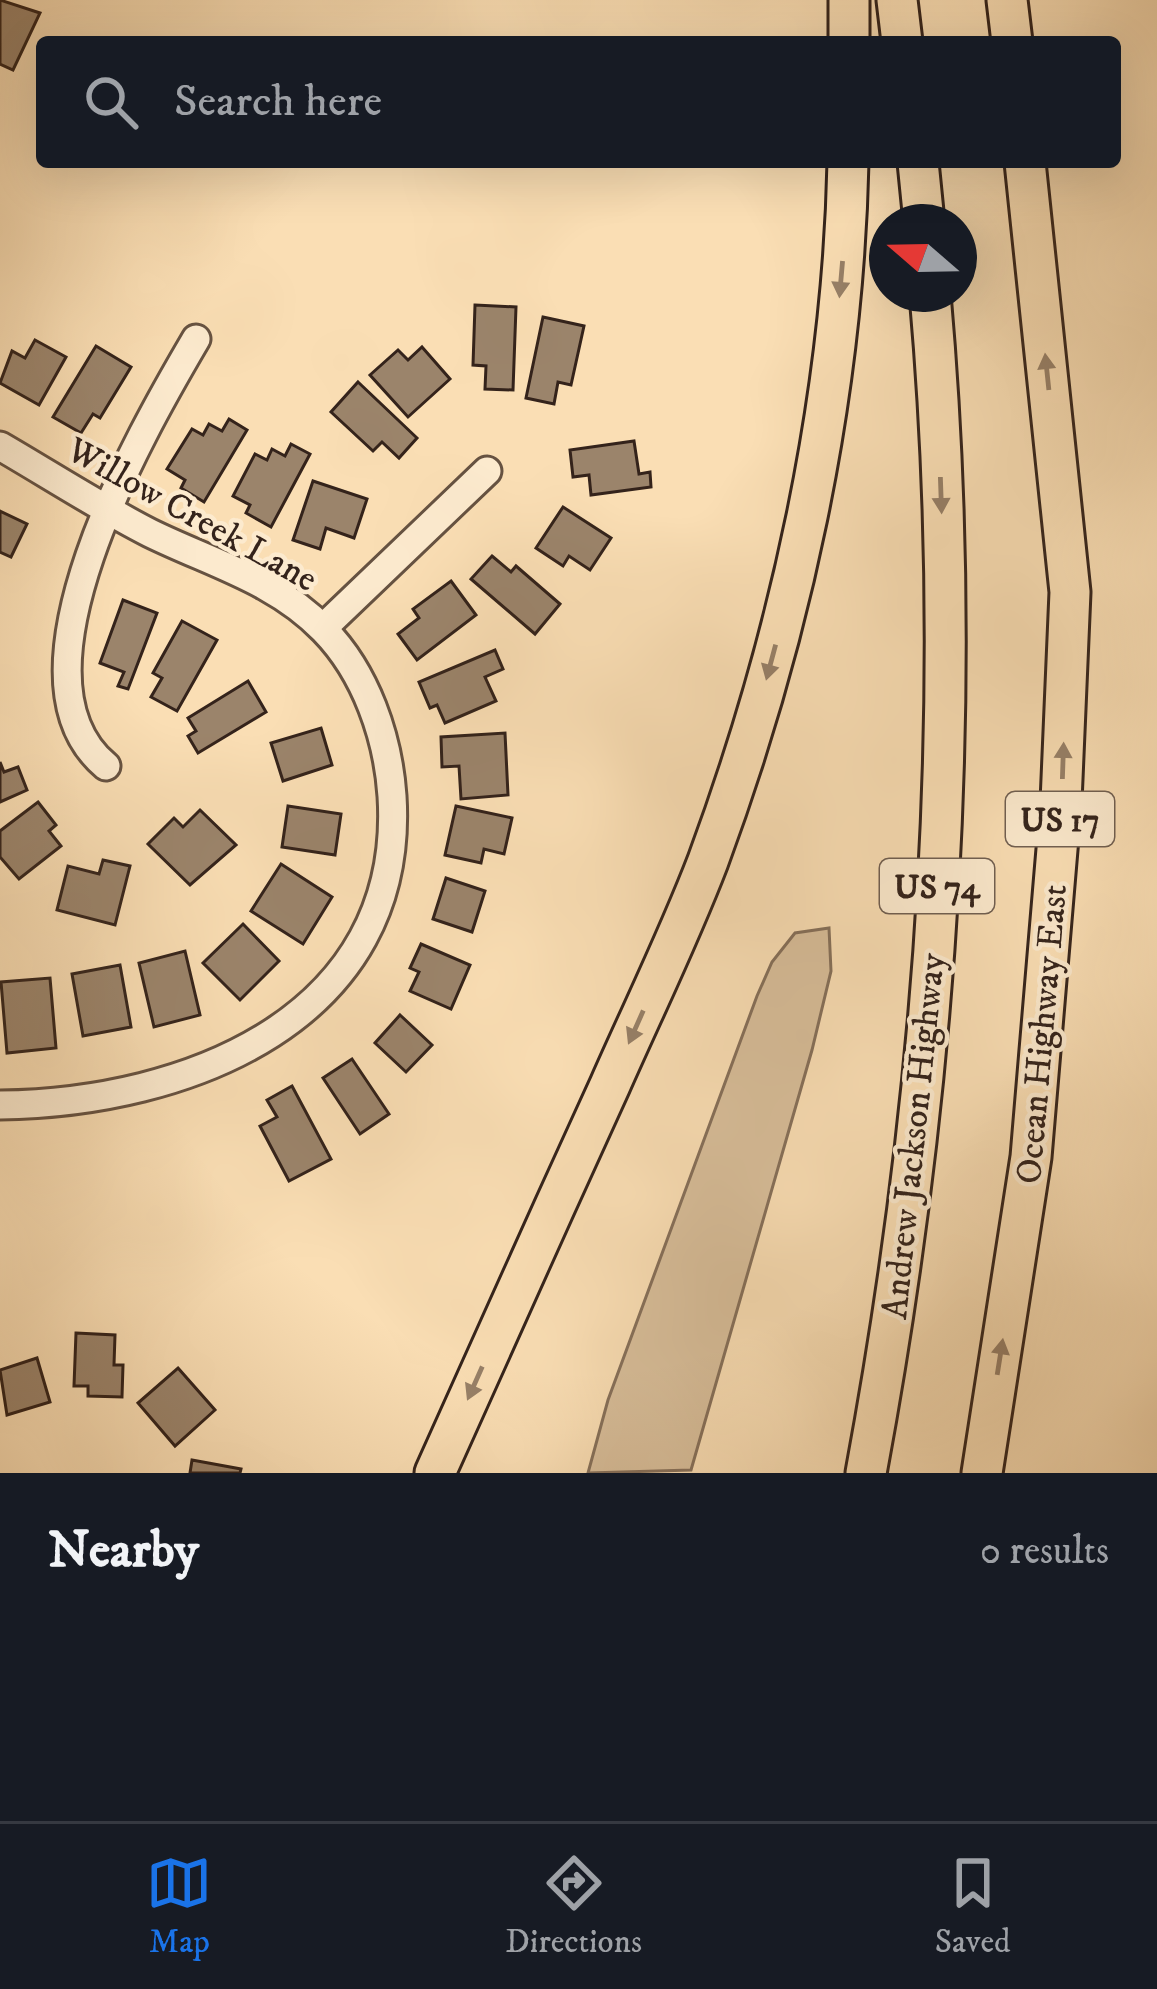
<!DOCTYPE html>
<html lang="en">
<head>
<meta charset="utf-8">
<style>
  body { margin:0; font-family:"IM FELL DW Pica",serif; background:#242831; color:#f1f3f6 }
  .compass { position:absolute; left:869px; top:204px; width:108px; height:108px; border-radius:50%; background:#171b24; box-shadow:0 12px 48px #0002; rotate:290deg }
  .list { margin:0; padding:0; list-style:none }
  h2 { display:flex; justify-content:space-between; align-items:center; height:156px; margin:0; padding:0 48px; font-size:51px }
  h2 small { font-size:39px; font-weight:400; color:#9ea1a6 }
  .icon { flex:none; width:66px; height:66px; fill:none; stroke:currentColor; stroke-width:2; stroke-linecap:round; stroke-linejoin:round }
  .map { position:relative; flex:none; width:1157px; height:1473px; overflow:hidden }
  .search { position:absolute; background:#171b24; box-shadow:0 12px 48px #0002; left:36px; right:36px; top:36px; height:132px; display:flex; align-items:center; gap:30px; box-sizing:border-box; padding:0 42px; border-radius:12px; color:#9ea1a6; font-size:45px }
  .sheet { height:348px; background:#171b24 }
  nav { display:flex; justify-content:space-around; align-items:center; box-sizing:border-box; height:168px; border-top:3px solid #363941; background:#171b24; font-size:33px; color:#9ea1a6 }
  nav a { display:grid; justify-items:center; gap:6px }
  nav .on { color:#1a73e8 }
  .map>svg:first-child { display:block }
  .green { fill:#d8be9a; stroke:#86705a; stroke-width:3 }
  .building { fill:#9b846b; stroke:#34231b; stroke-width:3 }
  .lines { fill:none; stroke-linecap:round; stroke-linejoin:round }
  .minor-casing { stroke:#665241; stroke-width:33 }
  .highway-casing { stroke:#34231b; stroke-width:45 }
  .minor { stroke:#fceace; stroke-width:27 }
  .highway { stroke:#fadeb4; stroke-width:39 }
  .oneway { fill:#978068 }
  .labels { text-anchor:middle; stroke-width:9; stroke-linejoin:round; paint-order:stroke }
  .shield { fill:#fceace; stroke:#705f51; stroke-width:3 }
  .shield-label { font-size:33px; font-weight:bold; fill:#34231b }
  .street-label { font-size:36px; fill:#34231b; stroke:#fceace }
</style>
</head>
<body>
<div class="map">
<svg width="1157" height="1473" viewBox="0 0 1157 1473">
  <rect width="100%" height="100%" fill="#fadeb4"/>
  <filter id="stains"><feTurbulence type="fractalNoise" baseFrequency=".00167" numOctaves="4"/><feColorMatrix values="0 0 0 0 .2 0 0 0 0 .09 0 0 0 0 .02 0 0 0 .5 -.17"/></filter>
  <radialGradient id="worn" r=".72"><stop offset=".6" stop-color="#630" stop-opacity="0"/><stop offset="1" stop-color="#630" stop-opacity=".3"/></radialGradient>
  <path class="green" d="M 829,928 L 831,971 L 812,1050 L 691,1470 L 588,1473 L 608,1400 L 757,996 L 772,962 L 795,933 Z"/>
  <g class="building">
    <path d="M 0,0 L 40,13 L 13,70 L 0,64 Z"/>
    <path d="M 475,305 L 516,307 L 513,390 L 485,389 L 486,366 L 473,365 Z"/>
    <path d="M 543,317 L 584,326 L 571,385 L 558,382 L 554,404 L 526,398 Z"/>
    <path d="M 35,340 L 66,357 L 39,405 L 0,383 L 12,351 L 25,358 Z"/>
    <path d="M 96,346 L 131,367 L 100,418 L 93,414 L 81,433 L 53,417 Z"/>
    <path d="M 422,347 L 450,379 L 408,417 L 370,375 L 398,350 L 408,360 Z"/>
    <path d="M 358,382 L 417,438 L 399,458 L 382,442 L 373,451 L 331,412 Z"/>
    <path d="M 229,419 L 247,430 L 204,502 L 181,488 L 185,480 L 167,469 L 192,429 L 203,435 L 209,424 L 222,431 Z"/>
    <path d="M 634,441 L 639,474 L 650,472 L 651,487 L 591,495 L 589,475 L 573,477 L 570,450 Z"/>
    <path d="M 291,444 L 310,454 L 271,527 L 246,513 L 250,505 L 233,496 L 255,454 L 267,460 L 272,449 L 285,456 Z"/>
    <path d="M 313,481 L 367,499 L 354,538 L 326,528 L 320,549 L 293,540 Z"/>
    <path d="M 563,507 L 611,538 L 590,570 L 569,556 L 563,566 L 536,548 Z"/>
    <path d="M 0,511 L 27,524 L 11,557 L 0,552 Z"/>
    <path d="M 492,556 L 511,572 L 516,566 L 560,604 L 535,634 L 471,579 Z"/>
    <path d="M 451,581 L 476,615 L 417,660 L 398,634 L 419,618 L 413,609 Z"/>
    <path d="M 123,600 L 157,613 L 128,689 L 118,686 L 124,672 L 100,663 Z"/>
    <path d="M 182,621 L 217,640 L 177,711 L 151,697 L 162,678 L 153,673 Z"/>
    <path d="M 495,650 L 503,669 L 485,677 L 496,701 L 445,723 L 437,705 L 430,708 L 419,682 Z"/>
    <path d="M 248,681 L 266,712 L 198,753 L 188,736 L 196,731 L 188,718 Z"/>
    <path d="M 321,728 L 332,765 L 283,781 L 271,743 Z"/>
    <path d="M 505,733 L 508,795 L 461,799 L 459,766 L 442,767 L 441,737 Z"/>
    <path d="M 0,762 L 4,772 L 18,767 L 27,790 L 0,802 Z"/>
    <path d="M 38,802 L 56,825 L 49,831 L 61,846 L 19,879 L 0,857 L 0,831 Z"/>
    <path d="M 288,806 L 341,814 L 335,855 L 282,847 Z"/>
    <path d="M 456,806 L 512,818 L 504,854 L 484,849 L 481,863 L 445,855 Z"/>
    <path d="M 200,810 L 236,845 L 190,885 L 148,844 L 174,818 L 183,827 Z"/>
    <path d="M 103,860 L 130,866 L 115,925 L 57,910 L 68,866 L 99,874 Z"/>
    <path d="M 281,864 L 332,897 L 303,944 L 251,911 Z"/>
    <path d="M 446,878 L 485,891 L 472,932 L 433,919 Z"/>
    <path d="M 243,924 L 279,961 L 240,1000 L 203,963 Z"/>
    <path d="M 421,944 L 470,965 L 451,1009 L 410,991 L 419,972 L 410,968 Z"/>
    <path d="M 185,951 L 200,1015 L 154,1027 L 139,963 Z"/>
    <path d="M 120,965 L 131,1027 L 83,1036 L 72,974 Z"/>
    <path d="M 50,978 L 56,1048 L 7,1053 L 1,982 Z"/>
    <path d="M 400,1015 L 432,1045 L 406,1072 L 375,1043 Z"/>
    <path d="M 352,1059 L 389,1114 L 360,1134 L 323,1078 Z"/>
    <path d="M 292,1086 L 331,1159 L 289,1181 L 260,1126 L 277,1117 L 267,1100 Z"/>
    <path d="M 76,1333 L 115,1335 L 114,1365 L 123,1365 L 122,1397 L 88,1396 L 88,1386 L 74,1386 Z"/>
    <path d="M 37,1358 L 50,1402 L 7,1415 L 0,1370 Z"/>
    <path d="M 178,1368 L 215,1410 L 175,1446 L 138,1403 Z"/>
    <path d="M 192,1460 L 241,1469 L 240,1473 L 190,1473 Z"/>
  </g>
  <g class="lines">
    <defs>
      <g id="minor">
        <path d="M 0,446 C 50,475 99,507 150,533 C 211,563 276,580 324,630 C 366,673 388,737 392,796 C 406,1019 187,1103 0,1105"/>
        <path d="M 323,628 L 487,471"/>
        <path d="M 106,766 C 0,678 139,436 196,339"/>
      </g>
      <g id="highway">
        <path d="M 849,0 L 849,42"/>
        <path d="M 897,0 L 902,42"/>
        <path d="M 1007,0 L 1012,42"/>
        <path d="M 918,162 L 924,222"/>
        <path d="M 435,1473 C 493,1343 551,1214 610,1085 C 643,1010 679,937 708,861 C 790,639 843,399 848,162"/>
        <path d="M 866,1473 C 938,1086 965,686 930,294"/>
        <path d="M 982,1473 L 1031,1157 L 1061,802 L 1070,592 L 1025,162"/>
      </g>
    </defs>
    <use href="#minor" class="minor-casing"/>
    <use href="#highway" class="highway-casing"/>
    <use href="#minor" class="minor"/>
    <use href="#highway" class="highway"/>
  </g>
  <defs><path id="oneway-solid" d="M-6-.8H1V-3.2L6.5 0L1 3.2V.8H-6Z" transform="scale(3)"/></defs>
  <g class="oneway">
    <use href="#oneway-solid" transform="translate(841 279) rotate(95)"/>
    <use href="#oneway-solid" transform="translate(1047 372) rotate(-96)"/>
    <use href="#oneway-solid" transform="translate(941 495) rotate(88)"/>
    <use href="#oneway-solid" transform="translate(771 662) rotate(105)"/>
    <use href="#oneway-solid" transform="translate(1063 761) rotate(-88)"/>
    <use href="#oneway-solid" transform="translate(636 1027) rotate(114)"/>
    <use href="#oneway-solid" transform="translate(1000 1357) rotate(-81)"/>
    <use href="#oneway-solid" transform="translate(475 1383) rotate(114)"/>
  </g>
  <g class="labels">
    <g class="shield">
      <rect x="1006" y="792" width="108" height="54" rx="9"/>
      <rect x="880" y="859" width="114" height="54" rx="9"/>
    </g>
    <g class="shield-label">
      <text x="1060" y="831">US 17</text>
      <text x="937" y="898">US 74</text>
    </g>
    <g class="street-label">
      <text transform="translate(193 513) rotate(29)" y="13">Willow Creek Lane</text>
      <text transform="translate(1040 1034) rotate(-85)" y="13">Ocean Highway East</text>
      <text transform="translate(912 1136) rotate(-84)" y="13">Andrew Jackson Highway</text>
    </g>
  </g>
  <rect width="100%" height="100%" filter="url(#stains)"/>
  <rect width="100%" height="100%" fill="url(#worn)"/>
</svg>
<svg class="compass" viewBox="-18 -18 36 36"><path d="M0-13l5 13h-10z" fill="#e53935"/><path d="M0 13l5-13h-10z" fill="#9ea1a6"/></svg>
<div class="search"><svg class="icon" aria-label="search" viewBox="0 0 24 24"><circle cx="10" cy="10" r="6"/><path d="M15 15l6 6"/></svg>Search here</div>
</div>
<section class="sheet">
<h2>Nearby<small>0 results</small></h2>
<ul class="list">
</ul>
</section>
<nav>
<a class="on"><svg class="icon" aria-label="map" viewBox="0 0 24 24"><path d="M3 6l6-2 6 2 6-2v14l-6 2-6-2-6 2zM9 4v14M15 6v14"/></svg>Map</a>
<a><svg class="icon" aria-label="directions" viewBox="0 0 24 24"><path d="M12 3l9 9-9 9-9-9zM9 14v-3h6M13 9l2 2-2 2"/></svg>Directions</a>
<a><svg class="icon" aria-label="saved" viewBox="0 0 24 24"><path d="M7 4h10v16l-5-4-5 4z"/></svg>Saved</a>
</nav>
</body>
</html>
